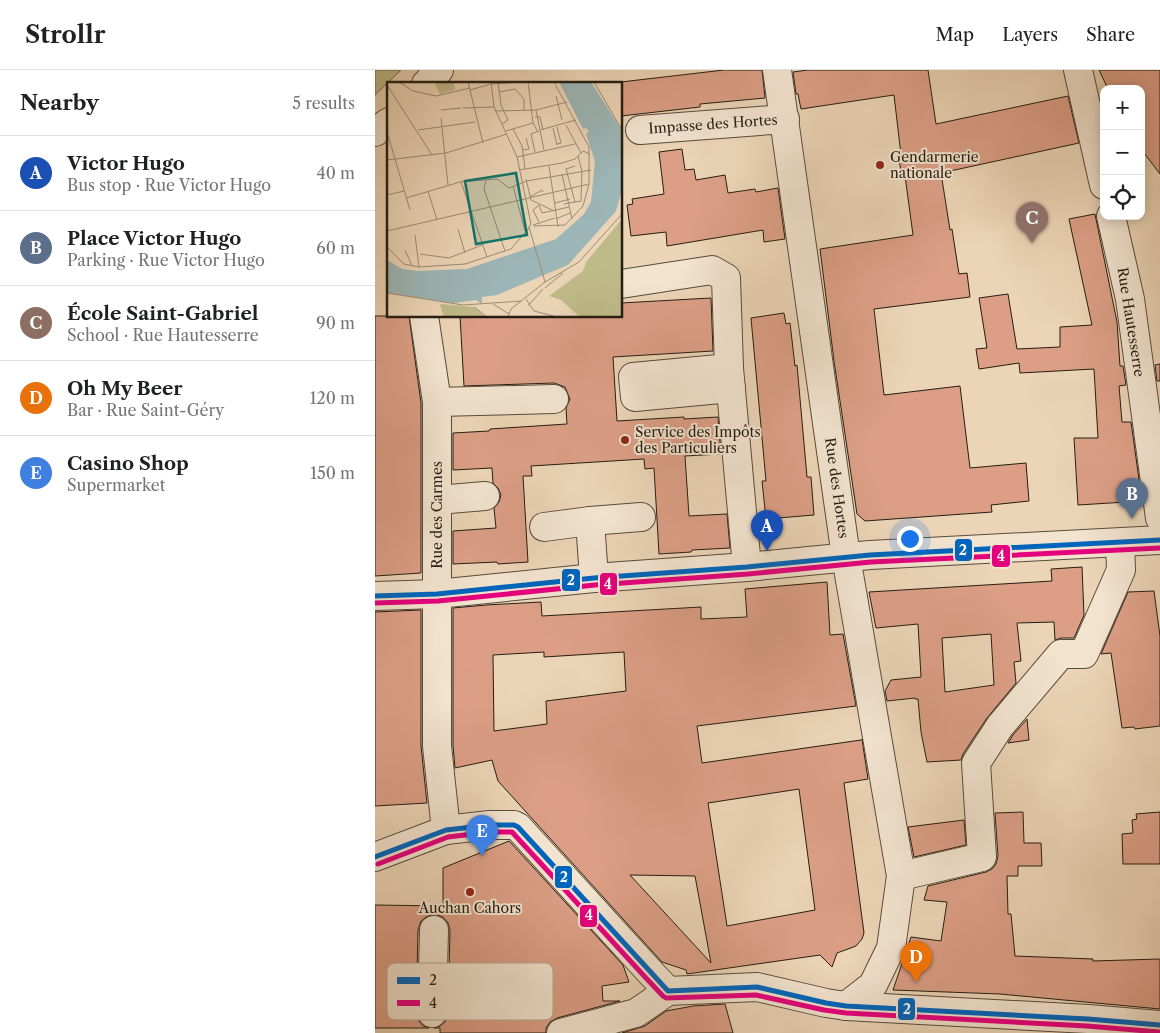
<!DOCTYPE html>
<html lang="en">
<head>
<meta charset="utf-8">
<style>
  body { margin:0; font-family:"Libre Caslon Text",serif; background:#f6f6f6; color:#202124 }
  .controls { position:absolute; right:15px; top:15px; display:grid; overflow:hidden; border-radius:10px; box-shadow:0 2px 12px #0003 }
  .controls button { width:45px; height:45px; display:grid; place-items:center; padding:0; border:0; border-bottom:1px solid #e0e0e0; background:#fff; color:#202124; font:25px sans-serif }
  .you { position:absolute; left:534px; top:468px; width:18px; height:18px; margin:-12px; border:4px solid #fff; border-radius:50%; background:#1a73e8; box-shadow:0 0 0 8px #1a73e833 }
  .badge { display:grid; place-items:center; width:32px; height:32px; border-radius:50%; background:#d93025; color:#fff; font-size:16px; font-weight:700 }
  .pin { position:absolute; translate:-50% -41px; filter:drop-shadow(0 1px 2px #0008) }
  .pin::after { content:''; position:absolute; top:26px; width:18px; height:15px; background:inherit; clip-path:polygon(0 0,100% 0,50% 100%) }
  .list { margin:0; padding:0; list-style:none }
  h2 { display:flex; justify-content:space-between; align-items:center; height:65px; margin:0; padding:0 20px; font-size:21px }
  h2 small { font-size:16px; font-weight:400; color:#757577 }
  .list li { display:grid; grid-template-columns:32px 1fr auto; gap:15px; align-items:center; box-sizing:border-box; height:75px; padding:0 20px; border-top:1px solid #e0e0e0 }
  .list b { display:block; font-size:19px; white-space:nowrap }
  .list p { margin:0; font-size:16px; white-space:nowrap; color:#757577 }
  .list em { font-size:16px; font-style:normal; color:#757577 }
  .icon { flex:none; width:28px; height:28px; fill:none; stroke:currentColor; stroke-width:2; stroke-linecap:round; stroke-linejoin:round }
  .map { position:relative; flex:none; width:785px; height:963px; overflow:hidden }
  header { display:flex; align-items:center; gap:30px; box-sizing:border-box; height:70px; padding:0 25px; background:#fff; border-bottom:1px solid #e0e0e0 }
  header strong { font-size:24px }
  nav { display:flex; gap:28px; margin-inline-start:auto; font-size:18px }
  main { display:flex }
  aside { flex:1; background:#fff }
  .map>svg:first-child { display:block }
  .green { fill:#bfbb89; stroke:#726c4e }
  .building { fill:#dc9f86; stroke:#251d13; fill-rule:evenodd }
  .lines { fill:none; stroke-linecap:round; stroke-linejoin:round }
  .minor-casing { stroke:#574b3c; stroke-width:30 }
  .minor { stroke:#f3e4d0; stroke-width:28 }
  .bus-1-casing { stroke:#f3e4d0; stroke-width:9 }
  .bus-2-casing { stroke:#f3e4d0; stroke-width:9 }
  .bus-1 { stroke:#0065bd; stroke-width:5 }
  .bus-2 { stroke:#e5007d; stroke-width:5 }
  .poi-dot { fill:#8f2418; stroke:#f3e4d0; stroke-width:2 }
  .labels { text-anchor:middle; stroke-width:4; stroke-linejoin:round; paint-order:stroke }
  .street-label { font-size:14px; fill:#251d13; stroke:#f3e4d0 }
  .poi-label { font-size:14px; fill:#251d13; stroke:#f3e4d0; text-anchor:start }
  .inset-road { fill:none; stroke:#9c8b75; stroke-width:1 }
  .view { fill:#0f766e; fill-opacity:0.15; stroke:#0f766e; stroke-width:2.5 }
  .inset-edge { fill:none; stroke:#251d13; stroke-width:2.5 }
  .key { fill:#f3e4d0; stroke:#b5a897; stroke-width:1 }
  .key-label { font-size:14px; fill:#251d13 }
  .line-badge { stroke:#f3e4d0; stroke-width:2 }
  .badge-label { font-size:14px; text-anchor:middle; font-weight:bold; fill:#fff }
</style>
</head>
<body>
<header>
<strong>Strollr</strong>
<nav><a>Map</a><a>Layers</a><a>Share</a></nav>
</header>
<main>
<aside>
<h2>Nearby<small>5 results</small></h2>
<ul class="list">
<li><span class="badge" style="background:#1a4fb4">A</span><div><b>Victor Hugo</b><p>Bus stop · Rue Victor Hugo</p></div><em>40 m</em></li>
<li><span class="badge" style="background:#5c6f8a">B</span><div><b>Place Victor Hugo</b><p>Parking · Rue Victor Hugo</p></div><em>60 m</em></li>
<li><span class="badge" style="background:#8d6e63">C</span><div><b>École Saint-Gabriel</b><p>School · Rue Hautesserre</p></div><em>90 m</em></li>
<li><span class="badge" style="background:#e8710a">D</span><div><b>Oh My Beer</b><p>Bar · Rue Saint-Géry</p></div><em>120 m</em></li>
<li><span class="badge" style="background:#3f7fe0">E</span><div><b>Casino Shop</b><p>Supermarket</p></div><em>150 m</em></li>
</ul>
</aside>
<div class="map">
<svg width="785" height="963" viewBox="0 0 785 963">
  <rect width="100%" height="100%" fill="#ecd5b7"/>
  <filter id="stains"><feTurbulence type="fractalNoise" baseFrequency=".004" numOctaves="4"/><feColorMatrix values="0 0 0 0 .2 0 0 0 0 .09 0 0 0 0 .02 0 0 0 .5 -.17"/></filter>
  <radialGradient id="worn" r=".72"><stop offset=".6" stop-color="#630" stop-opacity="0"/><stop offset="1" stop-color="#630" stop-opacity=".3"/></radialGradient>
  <path class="green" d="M 0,0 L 26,0 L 0,25 Z"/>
  <g class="building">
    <path d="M 349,0 L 387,0 L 390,28 L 325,34 L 325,37 L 246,46 L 246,12 Z"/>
    <path d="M 433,0 L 553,0 L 561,54 L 693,26 L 704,73 L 566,103 L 575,160 L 577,159 L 584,204 L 592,203 L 595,227 L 499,239 L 509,325 L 585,316 L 595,398 L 651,393 L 654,431 L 616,435 L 617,442 L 490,451 L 482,444 L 459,291 L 445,179 L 538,165 L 530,106 L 527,106 L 523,85 L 526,85 L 519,25 L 426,39 L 423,24 L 421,24 L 418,2 Z"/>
    <path d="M 724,0 L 785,0 L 785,104 L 766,79 L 766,19 L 733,19 Z"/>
    <path d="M 307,79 L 310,100 L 319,99 L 321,110 L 350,105 L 353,123 L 380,119 L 381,122 L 403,118 L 410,169 L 389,172 L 388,160 L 292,176 L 291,162 L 256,166 L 252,135 L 258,134 L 257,129 L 289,124 L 284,82 Z"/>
    <path d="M 720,144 L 742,252 L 745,296 L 748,296 L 751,315 L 744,316 L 747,352 L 756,352 L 767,431 L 703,435 L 699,368 L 723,368 L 719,299 L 645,303 L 644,293 L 604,299 L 601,279 L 612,278 L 604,228 L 633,224 L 642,279 L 685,277 L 685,257 L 717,255 L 694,149 Z"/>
    <path d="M 336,228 L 338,281 L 238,287 L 242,351 L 309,347 L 309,349 L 343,347 L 346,384 L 310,386 L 314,446 L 352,444 L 355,478 L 317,480 L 316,482 L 284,484 L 279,398 L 270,399 L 269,389 L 156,396 L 157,406 L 148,406 L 153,492 L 123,494 L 122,492 L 78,494 L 78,461 L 121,458 L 119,438 L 124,432 L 126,425 L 123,418 L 118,413 L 117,398 L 78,400 L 78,363 L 114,361 L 115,359 L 192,354 L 191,338 L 195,329 L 190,317 L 179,313 L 89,316 L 85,246 L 246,246 L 246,233 Z"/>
    <path d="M 409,243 L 411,254 L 415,253 L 420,296 L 422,295 L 432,407 L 436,407 L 439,445 L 391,449 L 387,411 L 391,411 L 376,248 Z"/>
    <path d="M 0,246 L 34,246 L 46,333 L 46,503 L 0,506 Z"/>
    <path d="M 785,294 L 785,311 L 782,311 L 780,295 Z"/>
    <path d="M 707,497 L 709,545 L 699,568 L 686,568 L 680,570 L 679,552 L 642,553 L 646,591 L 639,592 L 641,613 L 612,648 L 588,684 L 586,690 L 552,692 L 546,662 L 543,629 L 540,629 L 540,628 L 512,631 L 510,621 L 516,610 L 546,607 L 543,554 L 501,558 L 494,522 L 677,511 L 676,499 ZM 616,564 L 619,615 L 570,622 L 567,568 Z"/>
    <path d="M 452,512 L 455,565 L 468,564 L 481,636 L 322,656 L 327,693 L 486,670 L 487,669 L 493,709 L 469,713 L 489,863 L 487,869 L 481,876 L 462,883 L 457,897 L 445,885 L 312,904 L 311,900 L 287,892 L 123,711 L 117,690 L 80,698 L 78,675 L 78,538 L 111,535 L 166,532 L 167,546 L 326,537 L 326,549 L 372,547 L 370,519 ZM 169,582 L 169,587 L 249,582 L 251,621 L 171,631 L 172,654 L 119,661 L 118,585 ZM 424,719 L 440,840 L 352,856 L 333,733 ZM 255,805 L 320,806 L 336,893 Z"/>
    <path d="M 779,521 L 785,566 L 785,656 L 760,659 L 759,657 L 747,658 L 736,583 L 726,584 L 753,522 Z"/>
    <path d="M 46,540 L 46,676 L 52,733 L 0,736 L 0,542 Z"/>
    <path d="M 652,649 L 654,670 L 633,673 L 638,665 Z"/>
    <path d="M 648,742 L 649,773 L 666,773 L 667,796 L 643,796 L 643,806 L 632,806 L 633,844 L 636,844 L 640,886 L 718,889 L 718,891 L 785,889 L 785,939 L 625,924 L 518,920 L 536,867 L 566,871 L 572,832 L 549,830 L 553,816 L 611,802 L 617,799 L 621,794 L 623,786 L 620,743 Z"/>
    <path d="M 785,742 L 785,794 L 748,794 L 747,764 L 758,763 L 757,750 L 762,749 L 761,744 Z"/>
    <path d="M 589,750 L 591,775 L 539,787 L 533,757 Z"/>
    <path d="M 134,771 L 248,895 L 254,912 L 227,916 L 228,931 L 245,931 L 182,948 L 175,952 L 171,958 L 171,963 L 65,963 L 65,958 L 59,958 L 65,956 L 70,952 L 73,944 L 75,860 L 73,853 L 68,847 L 59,844 L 51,847 L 46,851 L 43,860 L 41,943 L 44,951 L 48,956 L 54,958 L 0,958 L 0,835 L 68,836 L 68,798 Z"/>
    <path d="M 350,934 L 358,963 L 247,963 L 270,956 L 291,941 L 318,936 Z"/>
  </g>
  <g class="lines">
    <defs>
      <g id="minor">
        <path d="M 402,0 L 471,487 L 526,806 L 516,878 L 498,915 L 471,936"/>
        <path d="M 703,0 L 729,115"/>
        <path d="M 51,14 L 64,0"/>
        <path d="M 265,60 L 410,49"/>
        <path d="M 0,62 L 14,52"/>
        <path d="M 736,146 L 755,229 L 785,448"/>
        <path d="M 246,214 L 337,200 L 351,208 L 354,298 L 372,497"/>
        <path d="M 49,246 L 62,332 L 62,676 L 71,760"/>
        <path d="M 354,298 L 258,307 L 260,327 L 356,318"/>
        <path d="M 62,332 L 179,329"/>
        <path d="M 62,430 L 110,426"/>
        <path d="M 215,451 L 219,508"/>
        <path d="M 169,457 L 215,451 L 266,447"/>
        <path d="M 0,526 L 62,524 L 219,508 L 372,497 L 495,485 L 785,470"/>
        <path d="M 0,787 L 71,760 L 115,755 L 139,755 L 143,757 L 275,902 L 293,921"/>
        <path d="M 526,806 L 607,787 L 601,693 L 625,656 L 686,584 L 709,584 L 746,500 L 745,473"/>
        <path d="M 57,943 L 59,860"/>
        <path d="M 186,963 L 261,943 L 293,921 L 382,917 L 451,933 L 471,936 L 713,949 L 785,955"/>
      </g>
    </defs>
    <use href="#minor" class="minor-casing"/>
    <use href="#minor" class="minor"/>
    <defs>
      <g id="bus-1">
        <path d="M 0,526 L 62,524 L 219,508 L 372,497 L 495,485 L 785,470"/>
        <path d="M 0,787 L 71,760 L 115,755 L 139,755 L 143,757 L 293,921 L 382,917 L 451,933 L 471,936 L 713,949 L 785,955"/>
      </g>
      <g id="bus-2">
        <path d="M 0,533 L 63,531 L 220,515 L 373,504 L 496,492 L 785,478"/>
        <path d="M 3,794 L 73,767 L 115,762 L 137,762 L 270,907 L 288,926 L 291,928 L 381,925 L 449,940 L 471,943 L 712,956 L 784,962"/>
      </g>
    </defs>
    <use href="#bus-1" class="bus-1-casing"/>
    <use href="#bus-2" class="bus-2-casing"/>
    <use href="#bus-1" class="bus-1"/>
    <use href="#bus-2" class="bus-2"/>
  </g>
  <g class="poi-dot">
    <circle cx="505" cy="95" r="5"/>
    <circle cx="250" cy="370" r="5"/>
    <circle cx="95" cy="822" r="5"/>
  </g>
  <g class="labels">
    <g class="street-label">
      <text transform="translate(338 54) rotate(-4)" y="5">Impasse des Hortes</text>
      <text transform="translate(756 252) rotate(81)" y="5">Rue Hautesserre</text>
      <text transform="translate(462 418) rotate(82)" y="5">Rue des Hortes</text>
      <text transform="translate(62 445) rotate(-90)" y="5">Rue des Carmes</text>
    </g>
    <g class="poi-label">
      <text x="515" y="92">Gendarmerie<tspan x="515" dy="16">nationale</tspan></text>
      <text x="260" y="367">Service des Impôts<tspan x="260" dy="16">des Particuliers</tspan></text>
      <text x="95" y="843" text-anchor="middle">Auchan Cahors</text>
    </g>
  </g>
  <g transform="translate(12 12)">
    <rect width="235" height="235" fill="#ecd5b7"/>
    <path d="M 47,0 L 67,0 L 68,8 L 53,12 ZM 235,137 L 235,235 L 193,235 L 174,218 L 162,214 L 196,189 L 199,180 ZM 53,222 L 87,225 L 98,235 L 57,235 Z" fill="#bfbb89"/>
    <path d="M 172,0 L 204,0 L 235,49 L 235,108 L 229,129 L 181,183 L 110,213 L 95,215 L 95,222 L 89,218 L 67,221 L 0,211 L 0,178 L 15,187 L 30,189 L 80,187 L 169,157 L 197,132 L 204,120 L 208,79 L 199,52 L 202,49 L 199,46 L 196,47 Z" fill="#9cb6b7"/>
    <path class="inset-road" d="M 12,0 L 26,9 L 49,14 L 83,6M 81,0 L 96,61M 104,0 L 107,25 L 130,75 L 144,142 L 142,145 L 158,200M 111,0 L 114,23 L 121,38 L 115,42M 141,0 L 146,41 L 151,50M 207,0 L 235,48M 0,3 L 45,73M 83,8 L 104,2 L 138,0M 112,10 L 128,7 L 137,17 L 137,28M 169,14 L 175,38M 76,26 L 107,25M 54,28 L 74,26M 149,28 L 157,68M 108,29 L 149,28 L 180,20M 148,35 L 153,35 L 156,48M 54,36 L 61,103M 179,43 L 194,71M 166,46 L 170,63M 126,47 L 135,64 L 138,87M 31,48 L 88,40M 153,48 L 189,38M 119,49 L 146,41M 0,50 L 23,128M 170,62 L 174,61 L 170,45M 136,68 L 142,67 L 139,56M 148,70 L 144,52 L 152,49M 130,75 L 188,62M 0,78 L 59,71 L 120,52M 162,84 L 171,145M 132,88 L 175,81 L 188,77 L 196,69 L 203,72M 175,92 L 185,137M 139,97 L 144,118 L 167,129M 99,98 L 97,107 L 118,169M 74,100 L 100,175M 126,104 L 138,149M 41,109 L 50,138M 0,113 L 17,109M 143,115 L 155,108 L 156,110M 19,116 L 73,100 L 110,97 L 122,106 L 140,99 L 204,88M 188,120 L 179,87 L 188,84M 168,121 L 183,117M 177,122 L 194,119 L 195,89 L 191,74M 169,137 L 183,131M 152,140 L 146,128 L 152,123 L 155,131 L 182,125M 146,143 L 168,136M 147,144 L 178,143 L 196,124 L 202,102 L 202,65 L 167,0M 71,147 L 78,171M 0,149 L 202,102M 28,153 L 32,185M 0,165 L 17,182 L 32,185 L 78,182 L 124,167 L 142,146M 18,168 L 25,184M 33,172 L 62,176 L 95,163M 158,200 L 192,180 L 235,132M 158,206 L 176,191M 0,211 L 76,223 L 135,219M 139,217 L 147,229 L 170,235M 106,222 L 122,232M 141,224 L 156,207M 87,225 L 100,235M 121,235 L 124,227 L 158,200"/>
    <path class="view" d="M 129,91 L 140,153 L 89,162 L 78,99 Z"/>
    <rect width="235" height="235" class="inset-edge"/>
  </g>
  <rect x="12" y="893" width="166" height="57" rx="8" class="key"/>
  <rect x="22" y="907" width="23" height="7" fill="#0065bd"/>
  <rect x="22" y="930" width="23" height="6" fill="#e5007d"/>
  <g class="key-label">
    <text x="54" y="915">2</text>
    <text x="54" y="938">4</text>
  </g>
  <g class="line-badge">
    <rect x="579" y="468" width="19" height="24" rx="5" fill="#0065bd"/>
    <rect x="616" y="474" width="20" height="24" rx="5" fill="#e5007d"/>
    <rect x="186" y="498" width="20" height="24" rx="5" fill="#0065bd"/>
    <rect x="224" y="502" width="19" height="24" rx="5" fill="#e5007d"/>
    <rect x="179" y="795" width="19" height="24" rx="5" fill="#0065bd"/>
    <rect x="204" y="834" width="19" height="24" rx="5" fill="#e5007d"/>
    <rect x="522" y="927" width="19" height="24" rx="5" fill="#0065bd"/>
  </g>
  <g class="badge-label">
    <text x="588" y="485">2</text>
    <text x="626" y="491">4</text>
    <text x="196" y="515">2</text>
    <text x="233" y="519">4</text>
    <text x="189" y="812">2</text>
    <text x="214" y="850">4</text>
    <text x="532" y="944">2</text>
  </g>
  <rect width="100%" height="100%" filter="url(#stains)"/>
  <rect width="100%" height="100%" fill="url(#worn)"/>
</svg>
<div class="controls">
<button>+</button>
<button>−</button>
<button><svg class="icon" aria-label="locate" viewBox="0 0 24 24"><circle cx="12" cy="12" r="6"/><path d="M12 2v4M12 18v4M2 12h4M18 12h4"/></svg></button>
</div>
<div class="you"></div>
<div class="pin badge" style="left:392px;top:481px;background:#1a4fb4">A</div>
<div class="pin badge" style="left:757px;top:449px;background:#5c6f8a">B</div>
<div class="pin badge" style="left:657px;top:173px;background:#8d6e63">C</div>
<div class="pin badge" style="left:541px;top:912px;background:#e8710a">D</div>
<div class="pin badge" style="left:107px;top:786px;background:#3f7fe0">E</div>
</div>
</main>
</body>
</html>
